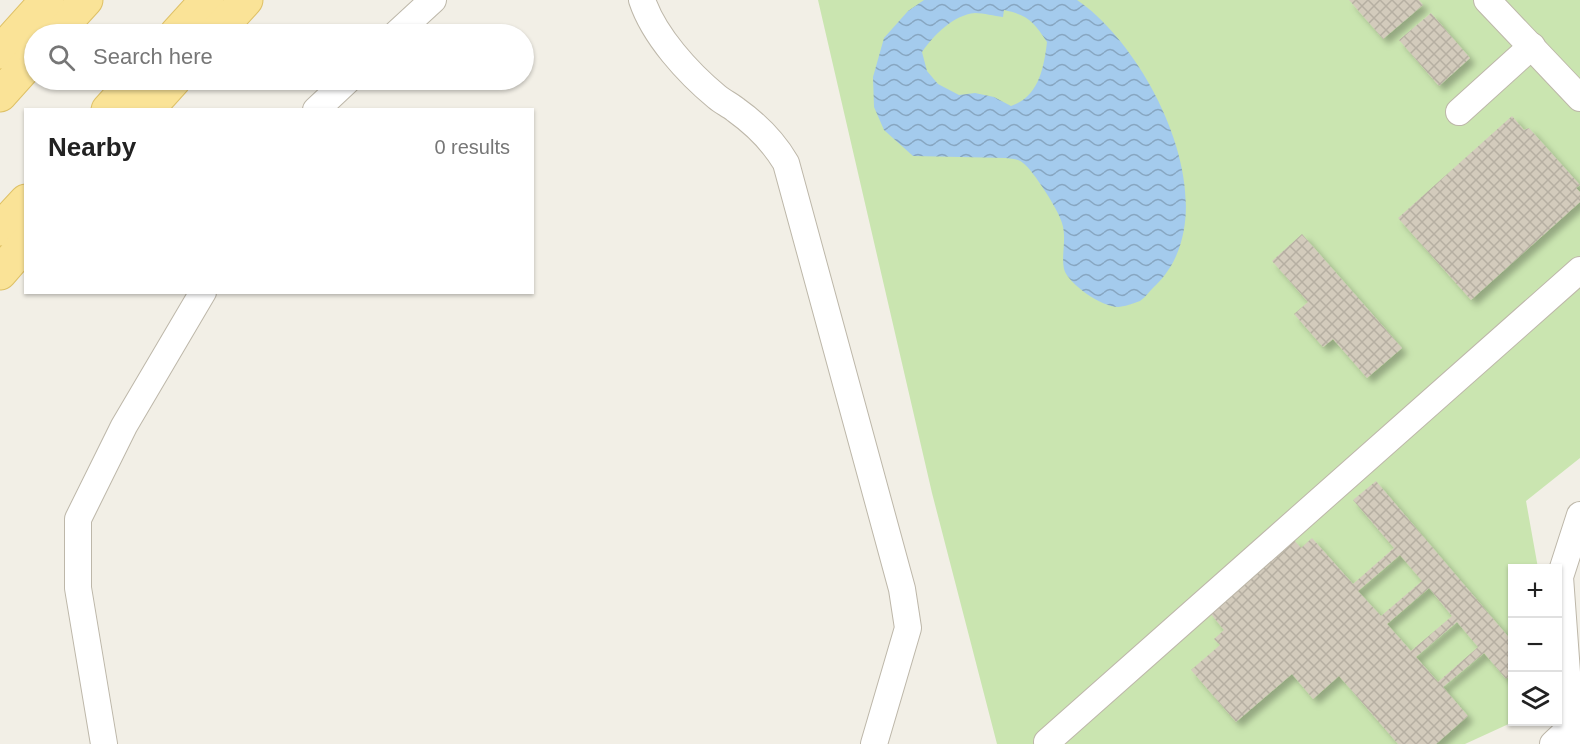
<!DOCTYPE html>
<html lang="en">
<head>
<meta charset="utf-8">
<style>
  body { margin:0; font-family:Helvetica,sans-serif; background:#f2f2f2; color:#222 }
  .controls { position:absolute; right:18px; bottom:18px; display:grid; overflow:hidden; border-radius:0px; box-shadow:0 2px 4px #0004 }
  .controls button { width:54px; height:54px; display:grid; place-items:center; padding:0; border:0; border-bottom:2px solid #e0e0e0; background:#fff; color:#222; font:30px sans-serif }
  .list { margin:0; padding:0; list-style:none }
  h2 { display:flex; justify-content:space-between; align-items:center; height:78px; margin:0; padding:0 24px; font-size:26px }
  h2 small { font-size:20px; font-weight:400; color:#767676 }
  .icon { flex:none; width:33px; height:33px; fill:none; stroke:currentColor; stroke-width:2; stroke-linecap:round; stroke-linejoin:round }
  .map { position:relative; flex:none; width:1580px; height:744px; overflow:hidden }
  .search { position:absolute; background:#fff; box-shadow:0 2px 4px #0004; left:24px; top:24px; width:510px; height:66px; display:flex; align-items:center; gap:15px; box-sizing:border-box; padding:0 21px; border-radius:33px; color:#767676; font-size:22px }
  .panel { position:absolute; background:#fff; box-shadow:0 2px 4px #0004; left:24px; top:108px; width:510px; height:186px; border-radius:0px }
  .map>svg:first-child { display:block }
  .pitch { fill:#cae5b0 }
  .water { fill:url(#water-waves); fill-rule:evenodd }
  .building { fill:url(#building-cross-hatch); fill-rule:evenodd; filter:url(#shadow) }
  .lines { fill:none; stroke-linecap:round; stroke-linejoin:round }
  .minor-casing { stroke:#bdb7a9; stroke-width:28 }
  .major-casing { stroke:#dec167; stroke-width:35 }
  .minor { stroke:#fff; stroke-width:26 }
  .major { stroke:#fae397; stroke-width:33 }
</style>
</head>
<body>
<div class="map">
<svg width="1580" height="744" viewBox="0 0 1580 744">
  <defs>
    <pattern id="water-waves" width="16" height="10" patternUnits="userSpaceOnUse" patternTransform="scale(1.5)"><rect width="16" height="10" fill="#a4cbed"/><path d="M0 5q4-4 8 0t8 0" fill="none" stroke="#87a6c1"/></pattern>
    <pattern id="building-cross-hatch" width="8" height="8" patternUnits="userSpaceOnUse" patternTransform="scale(1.5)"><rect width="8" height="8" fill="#d3cbbc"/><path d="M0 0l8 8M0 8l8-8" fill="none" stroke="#b6afa2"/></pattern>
    <filter id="shadow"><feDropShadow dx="5.5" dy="5.5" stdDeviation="3" flood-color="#0004"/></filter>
  </defs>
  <rect width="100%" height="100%" fill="#f2efe6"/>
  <path class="pitch" d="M 818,0 L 1580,0 L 1580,458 L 1526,501 L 1538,568 L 1512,568 L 1513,722 L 1465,744 L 997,744 L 932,493 Z"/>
  <path class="water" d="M 924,0 L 1077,0 C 1150,49 1231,211 1156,285 C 1151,289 1146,297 1140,301 C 1135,303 1123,307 1118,307 C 1102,307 1068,284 1064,269 C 1061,255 1067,238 1062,223 C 1059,211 1033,170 1023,163 C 1019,159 1012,159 1006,158 L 913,156 L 884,130 L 874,107 L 873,77 L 884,38 L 908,11 ZM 1004,10 C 1028,15 1034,22 1047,42 C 1044,67 1039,97 1011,106 L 994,97 L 975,93 L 959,95 L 938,84 L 927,71 L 922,52 C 934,35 953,15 975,13 C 984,13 994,16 1003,17 Z"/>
  <g class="building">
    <path d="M 1349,0 L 1419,0 L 1423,5 L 1383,39 Z"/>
    <path d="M 1431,13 L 1470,58 L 1439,86 L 1399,40 Z"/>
    <path d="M 1512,116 L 1524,130 L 1529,128 L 1580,185 L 1576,188 L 1580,192 L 1580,202 L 1471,300 L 1398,218 Z"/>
    <path d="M 1302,234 L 1402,348 L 1367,378 L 1333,339 L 1323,347 L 1294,314 L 1308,302 L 1272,261 Z"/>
    <path d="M 1376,481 L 1512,641 L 1512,674 L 1506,679 L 1484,653 L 1443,687 L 1468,716 L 1436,744 L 1398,744 L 1339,676 L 1313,699 L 1292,674 L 1236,722 L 1191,670 L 1220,645 L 1214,639 L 1224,630 L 1210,613 L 1294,540 L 1301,548 L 1312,538 L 1353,584 L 1394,548 L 1353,500 ZM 1400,555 L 1422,581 L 1381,616 L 1358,591 ZM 1429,588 L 1452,616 L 1411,651 L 1387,624 ZM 1457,622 L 1478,647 L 1438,682 L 1416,657 Z"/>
  </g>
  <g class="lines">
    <defs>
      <g id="minor">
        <path d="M 642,0 C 654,36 688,73 717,97 C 723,102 730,105 736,110 C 757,125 773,141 786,163 L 902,589 L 908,628 L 874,744"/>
        <path d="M 1487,0 L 1580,98"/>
        <path d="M 396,34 L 433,0"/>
        <path d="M 316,110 L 348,80"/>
        <path d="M 1459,112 L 1532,46"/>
        <path d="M 1580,515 L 1560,577 L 1571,727 L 1580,734"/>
        <path d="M 1047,742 L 1580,270"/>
        <path d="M 104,744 L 78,588 L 78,519 L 124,426 L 203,292"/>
        <path d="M 1553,744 L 1571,727"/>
      </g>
      <g id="major">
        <path d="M 55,34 L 86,0"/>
        <path d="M 176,34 L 207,0"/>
        <path d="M 215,34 L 246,0"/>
        <path d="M 0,52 L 47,0"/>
        <path d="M 0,95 L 34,57"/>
        <path d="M 108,110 L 135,80"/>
        <path d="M 147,110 L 174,80"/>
        <path d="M 0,229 L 26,201"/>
        <path d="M 0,273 L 26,243"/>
      </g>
    </defs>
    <use href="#minor" class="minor-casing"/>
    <use href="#major" class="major-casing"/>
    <use href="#minor" class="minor"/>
    <use href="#major" class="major"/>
  </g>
</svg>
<div class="controls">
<button>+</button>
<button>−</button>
<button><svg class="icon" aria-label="layers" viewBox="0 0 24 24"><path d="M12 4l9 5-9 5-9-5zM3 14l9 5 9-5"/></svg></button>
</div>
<div class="search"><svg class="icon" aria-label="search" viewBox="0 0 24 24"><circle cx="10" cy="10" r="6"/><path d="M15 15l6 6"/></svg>Search here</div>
<section class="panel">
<h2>Nearby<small>0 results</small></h2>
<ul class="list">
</ul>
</section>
</div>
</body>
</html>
